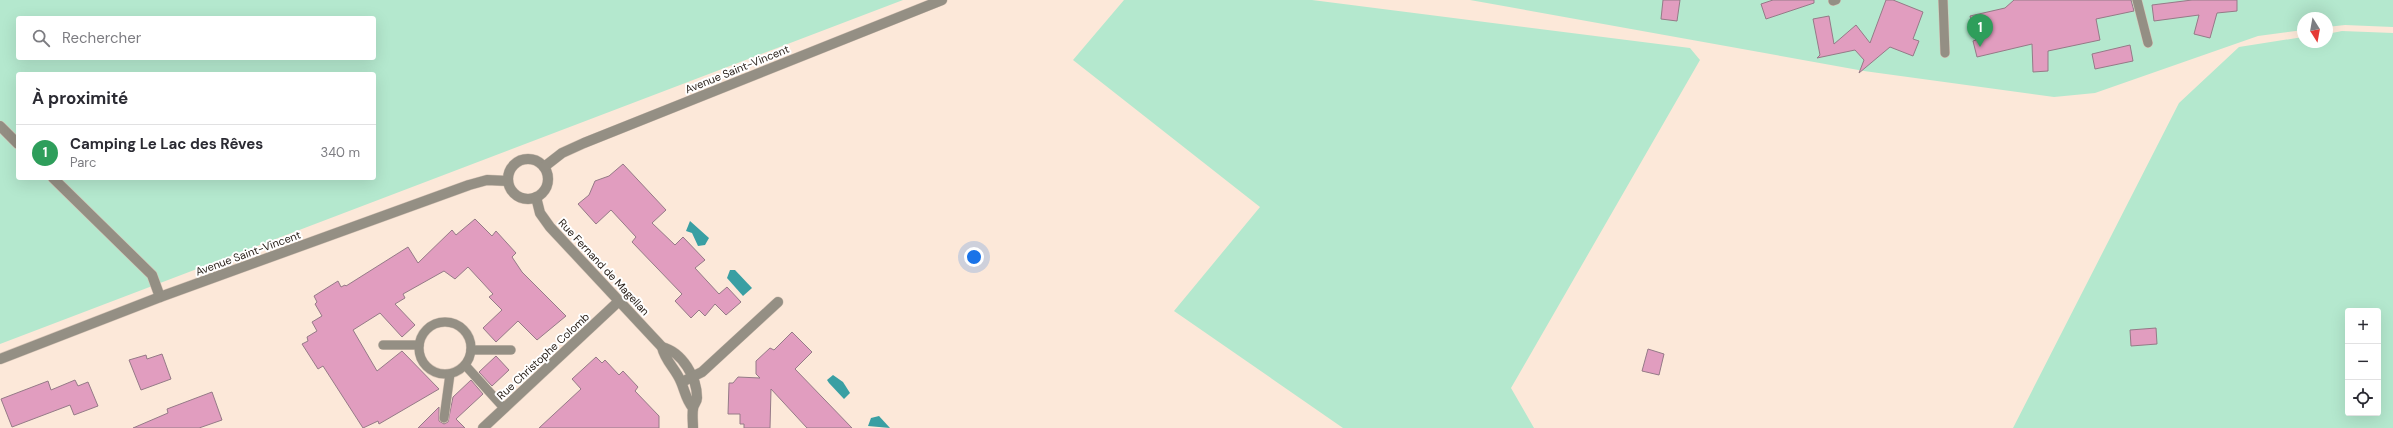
<!DOCTYPE html>
<html lang="fr">
<head>
<meta charset="utf-8">
<style>
  body { margin:0; font-family:"DM Sans",sans-serif; background:#f7f7f7; color:#2b2b33 }
  .controls { position:absolute; right:12px; bottom:12px; display:grid; overflow:hidden; border-radius:4px; box-shadow:0 4px 16px #0002 }
  .controls button { width:36px; height:36px; display:grid; place-items:center; padding:0; border:0; border-bottom:1px solid #e1e1e2; background:#fff; color:#2b2b33; font:20px sans-serif }
  .compass { position:absolute; left:2297px; top:12px; width:36px; height:36px; border-radius:50%; background:#fff; box-shadow:0 4px 16px #0002; rotate:169deg }
  .you { position:absolute; left:974px; top:257px; width:14px; height:14px; margin:-10px; border:3px solid #fff; border-radius:50%; background:#1a73e8; box-shadow:0 0 0 6px #1a73e833 }
  .badge { display:grid; place-items:center; width:26px; height:26px; border-radius:50%; background:#d93025; color:#fff; font-size:13px; font-weight:700 }
  .pin { position:absolute; translate:-50% -33px; filter:drop-shadow(0 1px 2px #0008) }
  .pin::after { content:''; position:absolute; top:21px; width:14px; height:12px; background:inherit; clip-path:polygon(0 0,100% 0,50% 100%) }
  .list { margin:0; padding:0; list-style:none }
  h2 { display:flex; justify-content:space-between; align-items:center; height:52px; margin:0; padding:0 16px; font-size:17px }
  h2 small { font-size:13px; font-weight:400; color:#7c7c81 }
  .list li { display:grid; grid-template-columns:26px 1fr auto; gap:12px; align-items:center; box-sizing:border-box; height:56px; padding:0 16px; border-top:1px solid #e1e1e2 }
  .list b { display:block; font-size:15px; white-space:nowrap }
  .list p { margin:0; font-size:13px; white-space:nowrap; color:#7c7c81 }
  .list em { font-size:13px; font-style:normal; color:#7c7c81 }
  .icon { flex:none; width:22px; height:22px; fill:none; stroke:currentColor; stroke-width:2; stroke-linecap:round; stroke-linejoin:round }
  .map { position:relative; flex:none; width:2393px; height:428px; overflow:hidden }
  .search { position:absolute; background:#fff; box-shadow:0 4px 16px #0002; left:16px; top:16px; width:360px; height:44px; display:flex; align-items:center; gap:10px; box-sizing:border-box; padding:0 14px; border-radius:4px; color:#7c7c81; font-size:15px }
  .panel { position:absolute; background:#fff; box-shadow:0 4px 16px #0002; left:16px; top:72px; width:360px; height:108px; border-radius:4px }
  .map>svg:first-child { display:block }
  .green { fill:#b4e8ce; fill-rule:evenodd }
  .water { fill:#399fa3 }
  .building { fill:#e19dbf; stroke:#957a87 }
  .lines { fill:none; stroke-linecap:round; stroke-linejoin:round }
  .service-casing { stroke:#d7c5b7; stroke-width:10 }
  .minor-casing { stroke:#d7c5b7; stroke-width:11 }
  .service { stroke:#948f84; stroke-width:9 }
  .minor { stroke:#948f84; stroke-width:10 }
  .labels { text-anchor:middle; stroke-width:4; stroke-linejoin:round; paint-order:stroke }
  .street-label { font-size:11px; fill:#2c231c; stroke:#fff }
</style>
</head>
<body>
<div class="map">
<svg width="2393" height="428" viewBox="0 0 2393 428">
  <rect width="100%" height="100%" fill="#fce8d9"/>
  <g class="green">
    <path d="M 0,0 L 903,0 L 0,344 ZM 18,18 L 374,18 L 374,58 L 18,58 ZM 18,74 L 374,74 L 374,178 L 18,178 Z"/>
    <path d="M 1124,0 L 1312,0 L 1690,48 L 1700,60 L 1511,388 L 1534,428 L 1343,428 L 1174,311 L 1260,207 L 1073,60 Z"/>
    <path d="M 1470,0 L 2393,0 L 2393,27 L 2345,25 L 2327,27 L 2327,18 L 2303,18 L 2303,30 L 2258,36 L 2095,93 L 2054,97 L 1864,71 Z"/>
    <path d="M 2342,31 L 2393,33 L 2393,428 L 2013,428 L 2179,103 L 2239,47 L 2303,37 L 2303,42 L 2327,42 L 2327,34 ZM 2348,311 L 2378,311 L 2378,413 L 2348,413 Z"/>
  </g>
  <g class="water">
    <path d="M 690,221 L 709,238 L 705,245 L 698,246 L 692,233 L 686,231 Z"/>
    <path d="M 730,270 L 735,270 L 752,288 L 743,296 L 727,278 Z"/>
    <path d="M 833,375 L 843,382 L 850,393 L 844,399 L 829,383 L 827,380 Z"/>
    <path d="M 879,416 L 890,428 L 868,426 L 871,418 Z"/>
  </g>
  <g class="building">
    <path d="M 1663,0 L 1680,0 L 1677,21 L 1661,19 Z"/>
    <path d="M 1773,0 L 1814,0 L 1814,3 L 1766,19 L 1761,4 Z"/>
    <path d="M 1886,0 L 1893,0 L 1923,12 L 1913,39 L 1919,41 L 1913,56 L 1890,47 L 1859,73 L 1864,60 L 1855,50 L 1817,58 L 1820,55 L 1813,19 L 1829,16 L 1834,44 L 1856,25 L 1870,43 Z"/>
    <path d="M 2014,0 L 2131,0 L 2134,11 L 2096,19 L 2100,40 L 2048,51 L 2048,71 L 2033,72 L 2032,44 L 1977,57 L 1973,41 L 1976,40 L 1970,16 L 2005,8 Z"/>
    <path d="M 2192,0 L 2237,0 L 2237,11 L 2217,13 L 2210,38 L 2194,34 L 2199,15 L 2154,21 L 2152,5 Z"/>
    <path d="M 2130,45 L 2133,61 L 2095,69 L 2092,54 Z"/>
    <path d="M 623,164 L 666,210 L 652,223 L 675,245 L 683,237 L 705,260 L 695,268 L 719,294 L 727,287 L 741,302 L 726,315 L 715,304 L 705,316 L 699,310 L 691,318 L 675,301 L 682,294 L 632,242 L 636,237 L 611,210 L 596,224 L 578,204 L 589,195 L 595,181 L 609,176 Z"/>
    <path d="M 475,219 L 492,236 L 496,231 L 516,253 L 512,257 L 522,272 L 566,316 L 537,340 L 518,321 L 496,342 L 483,328 L 502,310 L 489,297 L 493,294 L 468,267 L 455,279 L 444,271 L 403,294 L 405,298 L 395,304 L 415,325 L 402,337 L 380,313 L 353,330 L 377,371 L 402,351 L 439,389 L 379,424 L 378,421 L 363,428 L 323,366 L 318,369 L 302,344 L 308,341 L 307,337 L 317,331 L 312,322 L 322,316 L 315,304 L 317,302 L 314,296 L 338,281 L 341,287 L 345,285 L 346,286 L 408,247 L 418,263 L 452,230 L 456,235 Z"/>
    <path d="M 2156,328 L 2157,344 L 2131,346 L 2130,330 Z"/>
    <path d="M 792,332 L 812,352 L 795,369 L 852,428 L 807,428 L 771,389 L 770,428 L 744,428 L 744,424 L 740,424 L 740,414 L 728,414 L 729,383 L 733,383 L 738,377 L 760,378 L 756,374 L 756,361 L 770,348 L 774,350 Z"/>
    <path d="M 1648,349 L 1664,354 L 1659,375 L 1642,371 Z"/>
    <path d="M 162,354 L 171,379 L 141,390 L 129,360 L 146,355 L 147,359 Z"/>
    <path d="M 496,356 L 509,370 L 492,386 L 479,372 Z"/>
    <path d="M 596,357 L 602,363 L 605,360 L 619,375 L 623,371 L 638,387 L 635,391 L 659,416 L 659,428 L 539,428 L 581,389 L 572,379 Z"/>
    <path d="M 75,380 L 78,386 L 88,382 L 98,406 L 74,415 L 70,405 L 12,427 L 1,399 L 48,381 L 51,390 Z"/>
    <path d="M 471,380 L 483,394 L 456,419 L 465,428 L 418,428 L 439,407 L 439,421 L 444,424 L 448,422 L 453,397 Z"/>
    <path d="M 212,392 L 222,420 L 199,428 L 133,428 L 168,413 L 167,409 Z"/>
  </g>
  <g class="lines">
    <defs>
      <g id="service">
        <path d="M 1943,0 L 1945,53"/>
        <path d="M 2137,0 L 2148,43"/>
        <path d="M 1833,1 L 1836,0"/>
        <circle cx="445" cy="348" r="26"/>
        <path d="M 383,345 L 419,345"/>
        <path d="M 471,350 L 511,350"/>
        <path d="M 465,365 L 504,408"/>
        <path d="M 444,418 L 450,374"/>
      </g>
      <g id="minor">
        <path d="M 0,126 L 18,144"/>
        <circle cx="528" cy="179" r="20"/>
        <path d="M 544,167 L 562,153 L 584,143 L 942,0"/>
        <path d="M 53,178 L 152,275 L 160,297"/>
        <path d="M 536,197 L 540,213 L 550,227 L 662,347 C 665,361 676,369 681,382 C 685,391 686,400 693,408"/>
        <path d="M 662,347 C 682,352 697,377 697,398 C 697,402 693,405 693,409 C 692,415 693,422 693,428"/>
        <path d="M 0,359 L 160,297 L 469,185 L 487,180 L 508,181"/>
        <path d="M 682,382 L 702,372 L 778,302"/>
        <path d="M 483,428 L 619,301"/>
      </g>
    </defs>
    <use href="#service" class="service-casing"/>
    <use href="#minor" class="minor-casing"/>
    <use href="#service" class="service"/>
    <use href="#minor" class="minor"/>
  </g>
  <g class="labels">
    <g class="street-label">
      <text transform="translate(737 69) rotate(-22)" y="4">Avenue Saint-Vincent</text>
      <text transform="translate(248 253) rotate(-20)" y="4">Avenue Saint-Vincent</text>
      <text transform="translate(604 267) rotate(47)" y="4">Rue Fernand de Magellan</text>
      <text transform="translate(543 356) rotate(-43)" y="4">Rue Christophe Colomb</text>
    </g>
  </g>
</svg>
<div class="controls">
<button>+</button>
<button>−</button>
<button><svg class="icon" aria-label="locate" viewBox="0 0 24 24"><circle cx="12" cy="12" r="6"/><path d="M12 2v4M12 18v4M2 12h4M18 12h4"/></svg></button>
</div>
<svg class="compass" viewBox="-18 -18 36 36"><path d="M0-13l5 13h-10z" fill="#e53935"/><path d="M0 13l5-13h-10z" fill="#7c7c81"/></svg>
<div class="you"></div>
<div class="pin badge" style="left:1980px;top:47px;background:#2e9e5b">1</div>
<div class="search"><svg class="icon" aria-label="search" viewBox="0 0 24 24"><circle cx="10" cy="10" r="6"/><path d="M15 15l6 6"/></svg>Rechercher</div>
<section class="panel">
<h2>À proximité<small></small></h2>
<ul class="list">
<li><span class="badge" style="background:#2e9e5b">1</span><div><b>Camping Le Lac des Rêves</b><p>Parc</p></div><em>340 m</em></li>
</ul>
</section>
</div>
</body>
</html>
